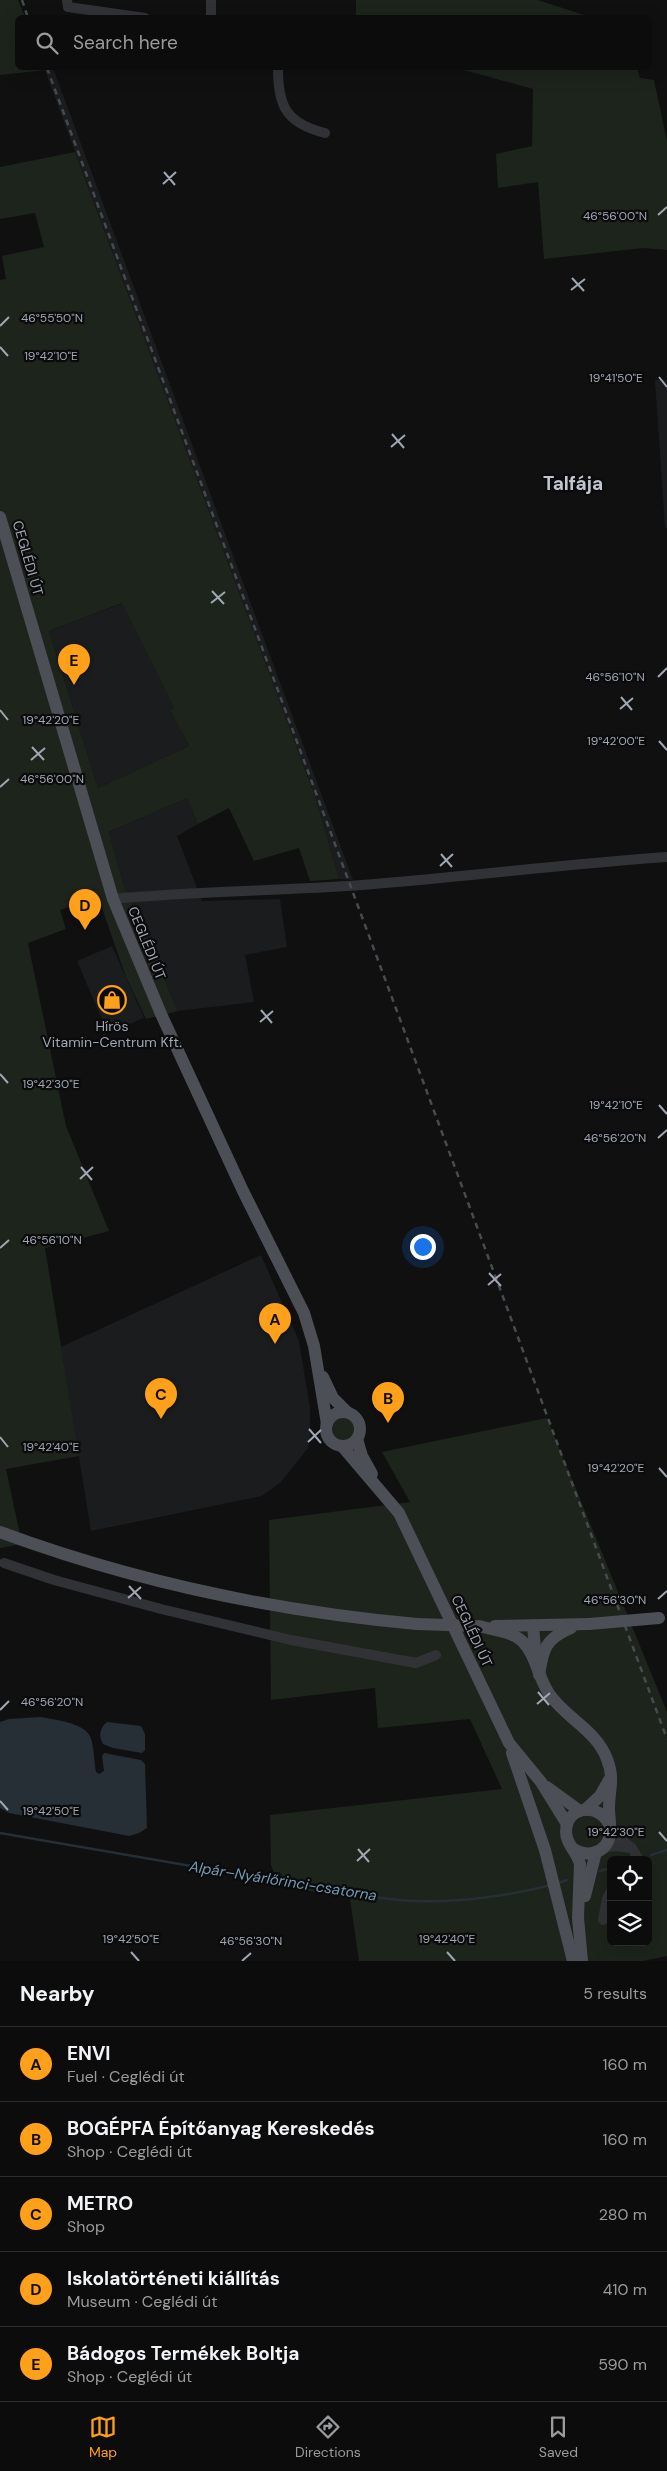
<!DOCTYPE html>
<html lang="en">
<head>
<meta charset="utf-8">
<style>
  body { margin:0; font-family:"DM Sans",sans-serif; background:#151516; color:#f1f3f6 }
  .controls { position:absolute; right:15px; bottom:15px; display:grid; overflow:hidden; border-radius:8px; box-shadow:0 5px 20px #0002 }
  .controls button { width:45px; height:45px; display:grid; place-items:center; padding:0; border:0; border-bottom:1px solid #2c2c2e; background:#0c0c0d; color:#f1f3f6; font:25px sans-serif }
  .you { position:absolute; left:422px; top:1246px; width:18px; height:18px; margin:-12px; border:4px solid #fff; border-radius:50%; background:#1a73e8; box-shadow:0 0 0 8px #1a73e833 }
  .badge { display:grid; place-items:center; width:32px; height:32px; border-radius:50%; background:#ffa01a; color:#111; font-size:16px; font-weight:700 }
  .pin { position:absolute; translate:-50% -41px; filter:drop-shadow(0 1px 2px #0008) }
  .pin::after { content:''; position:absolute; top:26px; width:18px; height:15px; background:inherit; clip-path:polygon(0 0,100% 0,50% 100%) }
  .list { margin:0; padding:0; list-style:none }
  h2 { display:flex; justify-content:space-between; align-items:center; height:65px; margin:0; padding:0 20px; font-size:21px }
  h2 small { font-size:16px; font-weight:400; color:#9a9b9d }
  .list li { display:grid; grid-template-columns:32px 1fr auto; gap:15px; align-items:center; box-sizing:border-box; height:75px; padding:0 20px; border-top:1px solid #2c2c2e }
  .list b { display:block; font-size:19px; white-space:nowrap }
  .list p { margin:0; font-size:16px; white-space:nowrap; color:#9a9b9d }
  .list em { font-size:16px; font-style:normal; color:#9a9b9d }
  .icon { flex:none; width:28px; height:28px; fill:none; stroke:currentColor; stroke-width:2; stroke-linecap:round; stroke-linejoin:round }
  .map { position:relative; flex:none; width:667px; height:1961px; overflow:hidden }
  .search { position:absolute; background:#0c0c0d; box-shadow:0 5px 20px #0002; left:15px; right:15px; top:15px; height:55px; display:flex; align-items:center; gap:12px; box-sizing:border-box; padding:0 18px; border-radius:8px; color:#9a9b9d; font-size:19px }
  .sheet { height:440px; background:#0c0c0d }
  nav { display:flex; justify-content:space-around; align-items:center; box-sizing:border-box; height:70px; border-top:1px solid #2c2c2e; background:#0c0c0d; font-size:14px; color:#9a9b9d }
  nav a { display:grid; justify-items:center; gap:2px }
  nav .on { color:#ffa01a }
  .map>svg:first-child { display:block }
  .built { fill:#1b1c1e }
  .green { fill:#1c241c; fill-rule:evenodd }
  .water { fill:#252f35 }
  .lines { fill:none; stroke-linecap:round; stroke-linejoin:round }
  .stream { stroke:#252f35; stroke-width:2.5 }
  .minor { stroke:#303236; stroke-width:10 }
  .major { stroke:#4c4f56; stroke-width:12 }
  .rail { stroke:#474a4f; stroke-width:2.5; stroke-dasharray:6 5; stroke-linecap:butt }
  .major-bridge { stroke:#4c4f56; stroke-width:12 }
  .ticks { fill:none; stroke:#9fa7b3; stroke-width:2 }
  .labels { text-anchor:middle; stroke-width:4.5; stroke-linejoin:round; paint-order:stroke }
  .street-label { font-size:14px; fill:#9fa7b3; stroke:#0b0b0c }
  .poi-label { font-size:14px; fill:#9fa7b3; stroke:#0b0b0c }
  .water-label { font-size:15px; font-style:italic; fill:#7399b2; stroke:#0b0b0c }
  .district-label { font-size:19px; font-weight:bold; fill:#c1c6cf; stroke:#0b0b0c }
  .ticks-label { font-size:12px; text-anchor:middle; fill:#9fa7b3; stroke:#0b0b0c; stroke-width:4.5; stroke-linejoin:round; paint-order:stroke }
</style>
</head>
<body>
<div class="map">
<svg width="667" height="1961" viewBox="0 0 667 1961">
  <rect width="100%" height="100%" fill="#101011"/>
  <g class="built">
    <path d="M 44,68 L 53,68 L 353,880 L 339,879 L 316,799 Z"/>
    <path d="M 655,380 L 667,380 L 667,528 L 665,528 Z"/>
    <path d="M 123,603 L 174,708 L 170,710 L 189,746 L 98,788 L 49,631 Z"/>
    <path d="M 187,798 L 198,824 L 177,836 L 202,901 L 280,899 L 287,947 L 245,955 L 254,1002 L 178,1011 L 124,886 L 109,832 Z"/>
    <path d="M 112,946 L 144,1018 L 108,1033 L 77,961 Z"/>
    <path d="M 261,1255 L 299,1341 L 310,1408 L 310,1437 L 308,1448 L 281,1482 L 262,1496 L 91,1531 L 61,1347 Z"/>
  </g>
  <g class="green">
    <path d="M 0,0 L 18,0 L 25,17 L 18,18 L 18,68 L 44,68 L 45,70 L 0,75 Z"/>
    <path d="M 356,0 L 538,0 L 590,17 L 356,17 Z"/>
    <path d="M 457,68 L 637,68 L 640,78 L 654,80 L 667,141 L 667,250 L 643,248 L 544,259 L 538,182 L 498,188 L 496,154 L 532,146 L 533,89 Z"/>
    <path d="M 75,152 L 316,799 L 339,879 L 310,881 L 299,848 L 254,861 L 229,808 L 198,824 L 187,798 L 109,832 L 124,886 L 178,1011 L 146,1019 L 126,977 L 98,897 L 60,910 L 66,929 L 28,943 L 66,1126 L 109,1231 L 45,1248 L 79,1456 L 6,1469 L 22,1544 L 0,1548 L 0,280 L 6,279 L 2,256 L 44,247 L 35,213 L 0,219 L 0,167 ZM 122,603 L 174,708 L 170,710 L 189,746 L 98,788 L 49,631 Z"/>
    <circle cx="344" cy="1428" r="13"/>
    <path d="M 547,1418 L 667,1712 L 667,1956 L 643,1961 L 359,1961 L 350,1899 L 279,1885 L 271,1865 L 270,1815 L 502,1789 L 470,1719 L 378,1728 L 375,1688 L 271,1700 L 269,1520 L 410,1502 L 382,1452 ZM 611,1860 L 648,1860 L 648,1942 L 611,1942 Z"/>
  </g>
  <g class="water">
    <path d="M 41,1717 C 55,1720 82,1722 90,1736 C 94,1745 94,1761 96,1772 L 99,1774 L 104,1771 L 102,1756 L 104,1753 L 141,1760 L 145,1764 L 147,1828 L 139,1833 L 129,1836 L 9,1813 L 0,1808 L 0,1722 L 9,1719 Z"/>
    <path d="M 107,1722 L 141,1726 L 145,1734 L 145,1750 L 142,1753 L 113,1748 L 103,1744 C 98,1736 100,1728 107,1722 Z"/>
  </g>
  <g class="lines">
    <g class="stream">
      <path d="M 0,1833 L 365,1896 C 382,1898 400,1901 418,1901 C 457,1903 513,1895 551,1885"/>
      <path d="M 651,1855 L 667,1850"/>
      <path d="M 600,1871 L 611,1868"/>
      <path d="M 558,1883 L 567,1880"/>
    </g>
    <g class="minor">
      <path d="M 67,0 L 68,7 L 145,18"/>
      <path d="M 211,18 L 211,0"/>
      <path d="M 278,68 C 278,105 285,123 325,133"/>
      <path d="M 113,899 C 196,891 279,891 362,885 C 464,877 565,864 667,857"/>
      <path d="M 4,1563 L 54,1580 L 161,1609 L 291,1640 L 416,1663 L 436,1655"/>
      <path d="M 610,1831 L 632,1848 L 639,1860"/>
      <path d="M 601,1849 L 614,1846 L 632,1848"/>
      <path d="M 603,1920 L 607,1898 L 611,1891"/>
    </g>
    <g class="major">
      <path d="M 0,517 L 113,899 L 161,1014 L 243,1191 L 304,1313 L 314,1346 L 327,1424"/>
      <path d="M 323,1377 L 333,1398 L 347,1412"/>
      <circle cx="343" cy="1429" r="17"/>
      <path d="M 357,1439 L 362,1456 L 372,1474"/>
      <path d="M 342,1446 L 399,1513 L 509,1743 L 541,1782 L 567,1824"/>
      <path d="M 0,1532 C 135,1582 274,1611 417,1624"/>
      <path d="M 479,1626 C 493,1630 511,1631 522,1641 C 536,1654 538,1679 550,1695 C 567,1719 596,1730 607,1759 C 615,1780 609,1789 609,1808 C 609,1816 611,1826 610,1834 C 607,1854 586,1858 572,1848"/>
      <path d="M 495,1626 L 589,1624"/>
      <path d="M 533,1626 L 536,1659"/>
      <path d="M 539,1675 C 543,1649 545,1639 571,1628"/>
      <path d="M 512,1753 L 545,1850 L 573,1961"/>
      <path d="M 547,1787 L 580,1811"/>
      <path d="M 585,1810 L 600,1796 L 609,1780"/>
      <path d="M 585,1896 L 596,1852"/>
      <path d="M 582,1961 L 578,1918 L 580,1864 C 577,1852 566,1844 566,1832 C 566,1805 600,1802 610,1826"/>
    </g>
    <g class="rail">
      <path d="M 22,0 L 28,18"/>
      <path d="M 47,68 L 667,1739"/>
    </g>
    <g class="major-bridge">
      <path d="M 417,1624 L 475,1626"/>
      <path d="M 589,1624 L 659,1618"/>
    </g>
  </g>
  <path class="ticks" d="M 164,172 L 175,185M 163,184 L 176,172M 658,215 L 667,207M 572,278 L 584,291M 571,290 L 585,279M 0,326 L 9,317M 0,347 L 8,356M 659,377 L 667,387M 392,434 L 404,448M 391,447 L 405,435M 212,591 L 224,604M 211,603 L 225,592M 658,677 L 667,668M 621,697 L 632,710M 620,709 L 633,698M 0,710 L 8,720M 659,741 L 667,750M 32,747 L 44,760M 31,760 L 45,748M 0,787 L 9,779M 441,854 L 452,867M 440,866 L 453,854M 261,1010 L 272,1023M 260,1022 L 273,1011M 0,1074 L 8,1083M 659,1105 L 667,1114M 658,1138 L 667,1130M 81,1167 L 92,1180M 80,1179 L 93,1167M 0,1248 L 9,1240M 489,1273 L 501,1286M 488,1285 L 501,1274M 309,1429 L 321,1443M 0,1437 L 8,1447M 308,1442 L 321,1430M 659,1468 L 667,1477M 129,1586 L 141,1599M 128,1598 L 141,1587M 658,1599 L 667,1591M 538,1692 L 549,1705M 537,1704 L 550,1693M 0,1710 L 9,1701M 0,1801 L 8,1810M 659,1832 L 667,1841M 358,1849 L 369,1862M 357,1861 L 370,1849M 131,1952 L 139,1961M 447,1952 L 455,1961M 242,1961 L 251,1953"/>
  <defs>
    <symbol id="shop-ring" viewBox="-11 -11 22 22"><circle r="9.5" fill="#0b0b0c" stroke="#ffa01a" stroke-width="1.5"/><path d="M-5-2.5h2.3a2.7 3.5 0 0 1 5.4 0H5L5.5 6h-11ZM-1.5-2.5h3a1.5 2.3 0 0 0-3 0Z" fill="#ffa01a"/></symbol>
  </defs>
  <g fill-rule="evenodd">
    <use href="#shop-ring" x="96" y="984" width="32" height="32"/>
  </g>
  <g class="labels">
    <g class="street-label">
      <text transform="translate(28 558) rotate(74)" y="5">CEGLÉDI ÚT</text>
      <text transform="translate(147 943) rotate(68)" y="5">CEGLÉDI ÚT</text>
      <text transform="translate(472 1631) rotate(65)" y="5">CEGLÉDI ÚT</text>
    </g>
    <g class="poi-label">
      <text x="112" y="1031">Hírös<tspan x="112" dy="16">Vitamin-Centrum Kft.</tspan></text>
    </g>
    <g class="water-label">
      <text transform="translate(283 1881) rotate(9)" y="5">Alpár–Nyárlőrinci-csatorna</text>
    </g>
    <g class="district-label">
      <text x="573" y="490">Talfája</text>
    </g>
  </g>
  <g class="ticks-label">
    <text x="615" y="220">46°56'00"N</text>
    <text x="52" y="322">46°55'50"N</text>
    <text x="51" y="360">19°42'10"E</text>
    <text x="616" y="382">19°41'50"E</text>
    <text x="615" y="681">46°56'10"N</text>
    <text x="51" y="724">19°42'20"E</text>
    <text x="616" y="745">19°42'00"E</text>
    <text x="52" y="783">46°56'00"N</text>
    <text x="51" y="1088">19°42'30"E</text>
    <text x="616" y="1109">19°42'10"E</text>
    <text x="615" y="1142">46°56'20"N</text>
    <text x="52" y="1244">46°56'10"N</text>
    <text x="51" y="1451">19°42'40"E</text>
    <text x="616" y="1472">19°42'20"E</text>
    <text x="615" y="1604">46°56'30"N</text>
    <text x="52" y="1706">46°56'20"N</text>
    <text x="51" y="1815">19°42'50"E</text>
    <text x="616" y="1836">19°42'30"E</text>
    <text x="131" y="1943">19°42'50"E</text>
    <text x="447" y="1943">19°42'40"E</text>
    <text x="251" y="1945">46°56'30"N</text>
  </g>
</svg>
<div class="controls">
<button><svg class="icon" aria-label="locate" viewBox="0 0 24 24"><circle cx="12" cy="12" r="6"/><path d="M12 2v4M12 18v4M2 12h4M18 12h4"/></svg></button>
<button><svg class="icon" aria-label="layers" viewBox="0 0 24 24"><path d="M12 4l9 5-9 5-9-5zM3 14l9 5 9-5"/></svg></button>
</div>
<div class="you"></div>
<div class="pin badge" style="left:275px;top:1344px">A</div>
<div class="pin badge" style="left:388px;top:1423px">B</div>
<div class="pin badge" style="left:161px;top:1419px">C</div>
<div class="pin badge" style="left:85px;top:930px">D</div>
<div class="pin badge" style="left:74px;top:685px">E</div>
<div class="search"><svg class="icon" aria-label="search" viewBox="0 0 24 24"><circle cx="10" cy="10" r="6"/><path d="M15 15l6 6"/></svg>Search here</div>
</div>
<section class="sheet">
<h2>Nearby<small>5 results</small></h2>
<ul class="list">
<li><span class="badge">A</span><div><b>ENVI</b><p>Fuel · Ceglédi út</p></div><em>160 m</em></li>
<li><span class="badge">B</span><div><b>BOGÉPFA Építőanyag Kereskedés</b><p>Shop · Ceglédi út</p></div><em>160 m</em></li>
<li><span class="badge">C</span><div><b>METRO</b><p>Shop</p></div><em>280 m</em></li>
<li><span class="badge">D</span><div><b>Iskolatörténeti kiállítás</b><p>Museum · Ceglédi út</p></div><em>410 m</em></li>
<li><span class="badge">E</span><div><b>Bádogos Termékek Boltja</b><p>Shop · Ceglédi út</p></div><em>590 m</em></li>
</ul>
</section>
<nav>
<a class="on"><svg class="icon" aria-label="map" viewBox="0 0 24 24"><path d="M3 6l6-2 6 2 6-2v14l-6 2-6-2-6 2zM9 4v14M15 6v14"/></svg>Map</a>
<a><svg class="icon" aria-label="directions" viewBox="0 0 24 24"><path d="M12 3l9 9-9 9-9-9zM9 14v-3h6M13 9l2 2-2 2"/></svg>Directions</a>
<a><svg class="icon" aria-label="saved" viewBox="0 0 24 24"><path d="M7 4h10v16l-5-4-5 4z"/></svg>Saved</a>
</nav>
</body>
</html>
